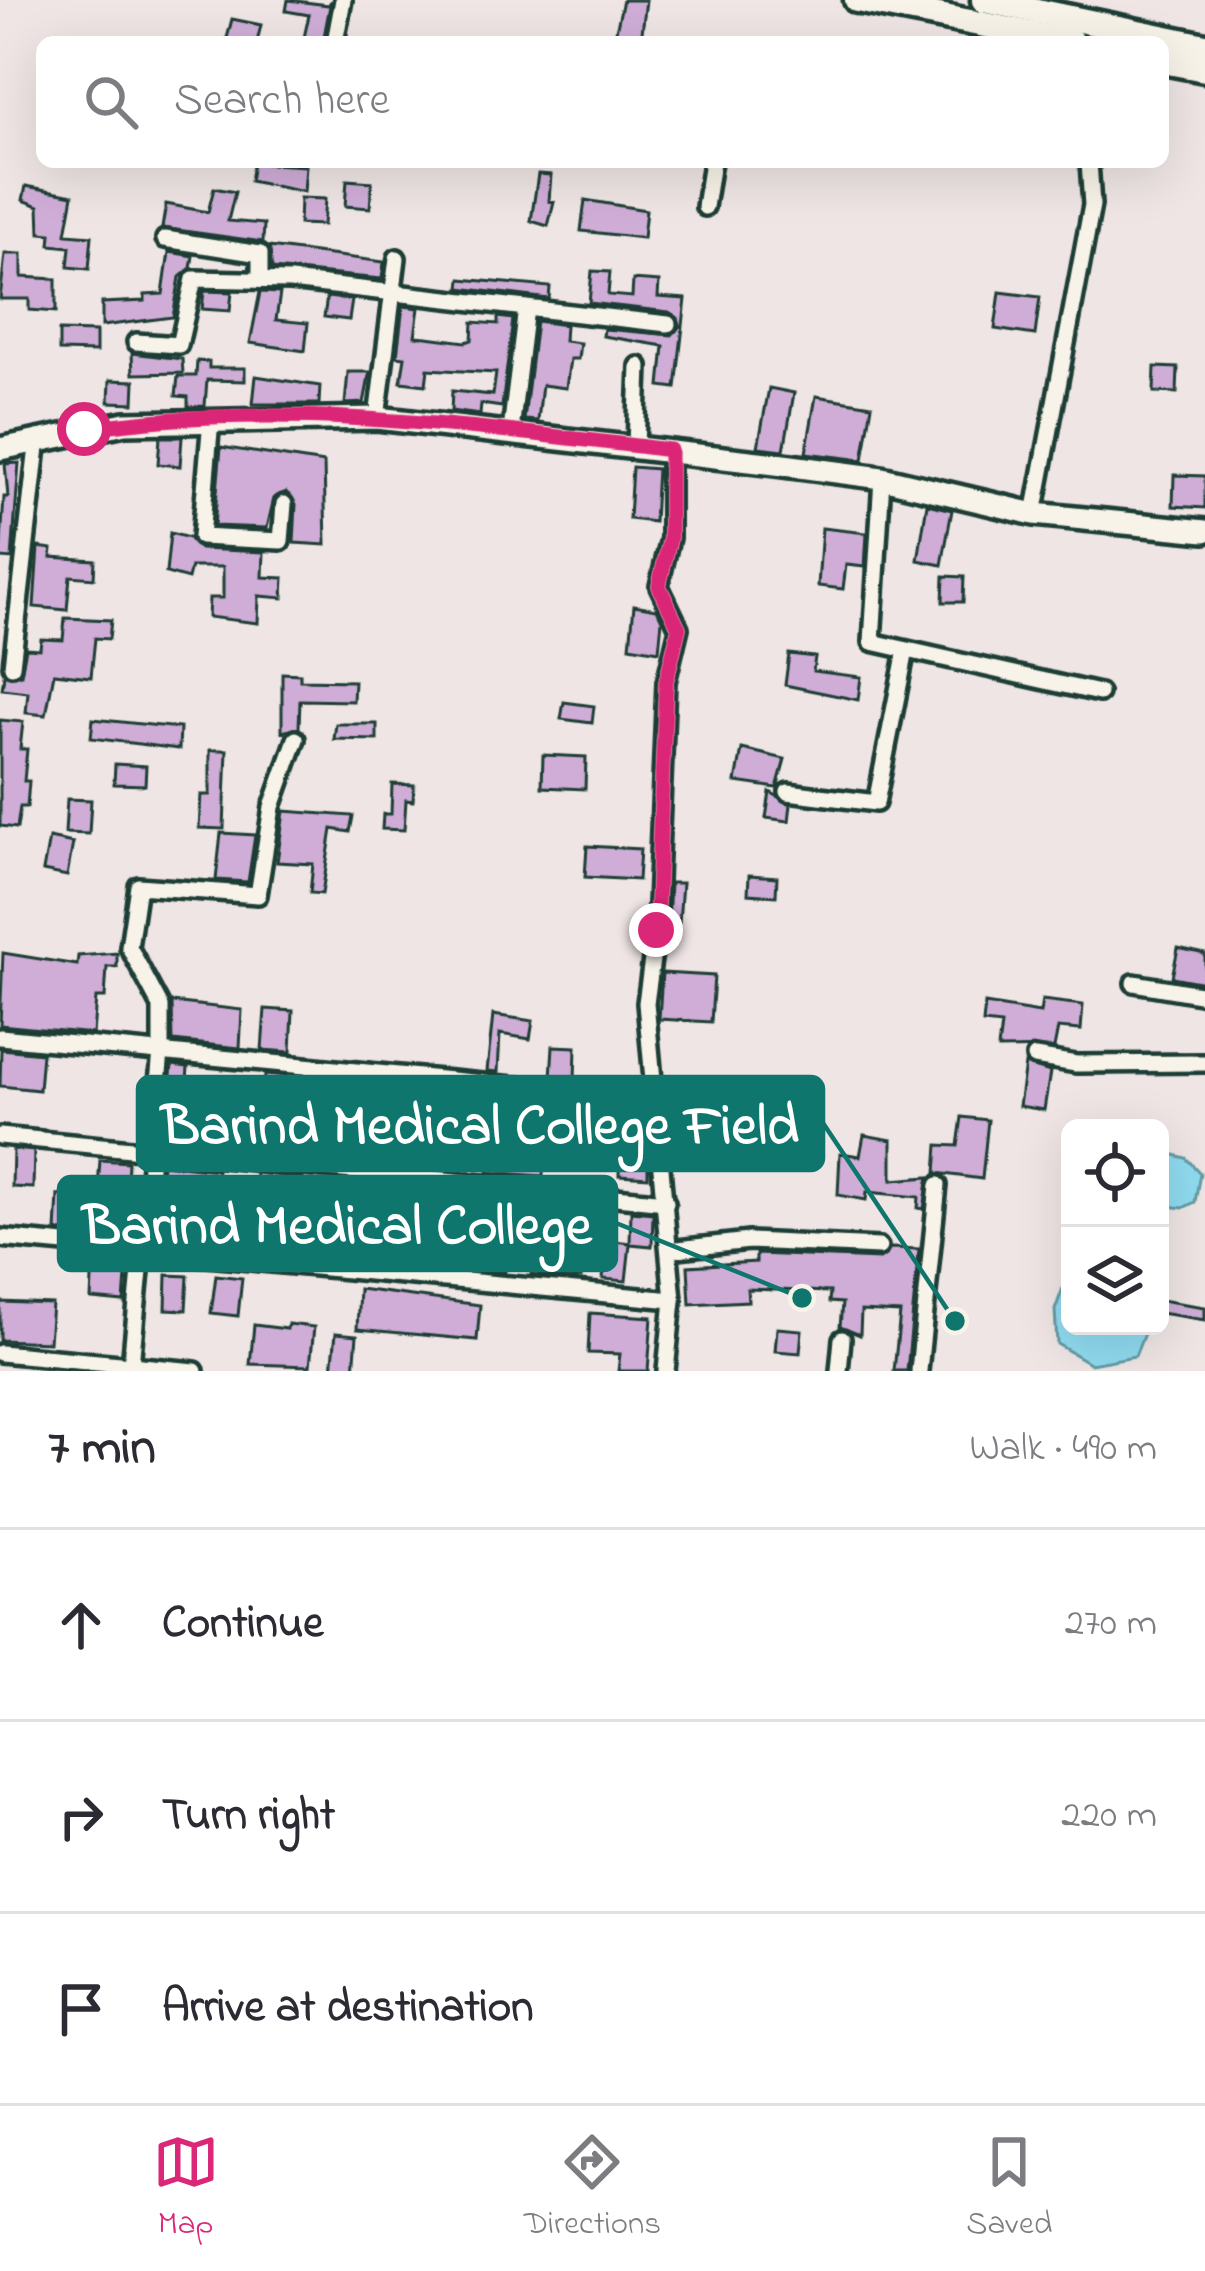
<!DOCTYPE html>
<html lang="en">
<head>
<meta charset="utf-8">
<style>
  body { margin:0; font-family:"Indie Flower",sans-serif; background:#f7f7f7; color:#2b2b33 }
  .controls { position:absolute; right:36px; bottom:36px; display:grid; overflow:hidden; border-radius:18px; box-shadow:0 12px 48px #0002 }
  .controls button { width:108px; height:108px; display:grid; place-items:center; padding:0; border:0; border-bottom:3px solid #e1e1e2; background:#fff; color:#2b2b33; font:60px sans-serif }
  .stop { position:absolute; width:36px; height:36px; margin:-27px; border:9px solid #db2777; border-radius:50%; background:#fff }
  .stop.end { background:#db2777; border-color:#fff; box-shadow:0 3px 12px #0008 }
  .list { margin:0; padding:0; list-style:none }
  h2 { display:flex; justify-content:space-between; align-items:center; height:156px; margin:0; padding:0 48px; font-size:51px }
  h2 small { font-size:39px; font-weight:400; color:#7c7c81 }
  .list li { display:grid; grid-template-columns:78px 1fr auto; gap:36px; align-items:center; box-sizing:border-box; height:192px; padding:0 48px; border-top:3px solid #e1e1e2 }
  .list b { display:block; font-size:45px; white-space:nowrap }
  .list em { font-size:39px; font-style:normal; color:#7c7c81 }
  .icon { flex:none; width:66px; height:66px; fill:none; stroke:currentColor; stroke-width:2; stroke-linecap:round; stroke-linejoin:round }
  .map { position:relative; flex:none; width:1205px; height:1371px; overflow:hidden }
  .search { position:absolute; background:#fff; box-shadow:0 12px 48px #0002; left:36px; right:36px; top:36px; height:132px; display:flex; align-items:center; gap:30px; box-sizing:border-box; padding:0 42px; border-radius:18px; color:#7c7c81; font-size:45px }
  .sheet { height:732px; background:#fff }
  nav { display:flex; justify-content:space-around; align-items:center; box-sizing:border-box; height:168px; border-top:3px solid #e1e1e2; background:#fff; font-size:33px; color:#7c7c81 }
  nav a { display:grid; justify-items:center; gap:6px }
  nav .on { color:#db2777 }
  .map>svg:first-child { display:block }
  .water { fill:#90dbf0; stroke:#639ca5; stroke-width:3 }
  .building { fill:#cfadd7; stroke:#1f3d34; stroke-width:3 }
  .lines { fill:none; stroke-linecap:round; stroke-linejoin:round }
  .street-casing { stroke:#1f3d34; stroke-width:24 }
  .secondary-casing { stroke:#1f3d34; stroke-width:30 }
  .primary-casing { stroke:#1f3d34; stroke-width:33 }
  .street { stroke:#f7f3e8; stroke-width:15 }
  .secondary { stroke:#f7f3e8; stroke-width:21 }
  .primary { stroke:#f7f3e8; stroke-width:24 }
  .route { stroke:#db2777; stroke-width:15 }
  .leader { fill:none; stroke:#0f766e; stroke-width:4.5 }
  .callout-dot { fill:#0f766e; stroke:#f7f3e8; stroke-width:4.5 }
  .callout { fill:#0f766e; stroke:#0f766e; stroke-width:4.5 }
  .callout-label { font-size:57px; text-anchor:middle; font-weight:bold; fill:#fff }
</style>
</head>
<body>
<div class="map">
<svg width="1205" height="1371" viewBox="0 0 1205 1371">
  <rect width="100%" height="100%" fill="#efe5e5"/>
  <filter id="ink" filterUnits="userSpaceOnUse"><feTurbulence type="fractalNoise" baseFrequency=".00833" numOctaves="2"/><feDisplacementMap in="SourceGraphic" scale="24" xChannelSelector="R" yChannelSelector="G"/><feConvolveMatrix kernelMatrix="1 2 1 2 8 2 1 2 1" color-interpolation-filters="sRGB"/></filter>
  <g filter="url(#ink)">
    <g class="water">
      <path d="M 1160,1151 L 1186,1158 L 1200,1173 L 1195,1202 L 1183,1208 L 1160,1205 Z"/>
      <path d="M 1063,1288 L 1070,1288 L 1070,1326 L 1147,1326 L 1135,1356 L 1091,1364 L 1057,1344 L 1055,1310 Z"/>
    </g>
    <g class="building">
      <path d="M 288,0 L 329,5 L 331,0 L 323,42 L 303,42 L 309,15 L 286,11 Z"/>
      <path d="M 623,0 L 646,0 L 641,41 L 615,35 Z"/>
      <path d="M 232,19 L 261,25 L 257,42 L 226,42 Z"/>
      <path d="M 253,163 L 306,166 L 304,192 L 250,181 Z"/>
      <path d="M 538,174 L 551,175 L 549,201 L 554,202 L 548,226 L 531,221 Z"/>
      <path d="M 347,180 L 372,182 L 370,208 L 345,206 Z"/>
      <path d="M 26,186 L 73,195 L 66,234 L 92,236 L 89,269 L 68,267 L 70,247 L 50,245 L 51,234 L 40,233 L 39,206 L 23,200 Z"/>
      <path d="M 214,188 L 235,192 L 228,221 L 264,224 L 263,242 L 162,228 L 166,204 L 208,212 Z"/>
      <path d="M 300,198 L 325,199 L 323,225 L 299,224 Z"/>
      <path d="M 585,200 L 646,210 L 643,238 L 581,231 Z"/>
      <path d="M 269,247 L 384,262 L 382,279 L 272,269 Z"/>
      <path d="M 169,252 L 193,256 L 191,268 L 180,277 L 173,317 L 102,326 L 102,303 L 145,301 L 145,295 L 163,294 Z"/>
      <path d="M 5,254 L 22,254 L 22,277 L 56,279 L 56,312 L 29,310 L 29,299 L 0,299 Z"/>
      <path d="M 592,271 L 610,272 L 608,295 L 632,297 L 633,280 L 659,282 L 658,297 L 686,299 L 676,388 L 660,386 L 664,346 L 603,336 L 604,329 L 672,335 L 680,326 L 678,318 L 669,312 L 589,303 Z"/>
      <path d="M 461,279 L 550,287 L 549,299 L 460,288 Z"/>
      <path d="M 204,291 L 232,292 L 230,311 L 202,309 Z"/>
      <path d="M 260,292 L 280,293 L 276,320 L 308,323 L 305,351 L 250,343 Z"/>
      <path d="M 1000,292 L 1040,297 L 1035,335 L 995,329 Z"/>
      <path d="M 327,297 L 352,300 L 349,320 L 324,317 Z"/>
      <path d="M 403,306 L 419,308 L 415,336 L 427,337 L 466,342 L 472,340 L 473,322 L 498,324 L 498,317 L 513,319 L 502,407 L 481,404 L 480,415 L 451,411 L 452,391 L 493,395 L 496,373 L 428,369 L 426,385 L 401,382 L 405,357 L 397,356 Z"/>
      <path d="M 536,321 L 565,325 L 564,341 L 580,343 L 578,359 L 570,359 L 566,388 L 542,385 L 538,421 L 524,420 Z"/>
      <path d="M 59,331 L 96,332 L 96,352 L 59,351 Z"/>
      <path d="M 132,353 L 182,359 L 183,373 L 133,374 Z"/>
      <path d="M 197,361 L 209,362 L 209,368 L 245,368 L 245,381 L 207,380 L 205,406 L 188,407 L 188,397 L 176,396 L 178,376 L 196,376 Z"/>
      <path d="M 1155,367 L 1178,368 L 1177,393 L 1154,392 Z"/>
      <path d="M 348,372 L 370,372 L 364,403 L 345,404 Z"/>
      <path d="M 256,376 L 320,386 L 319,404 L 253,404 Z"/>
      <path d="M 110,380 L 135,381 L 134,403 L 109,402 Z"/>
      <path d="M 769,388 L 794,393 L 784,450 L 758,447 Z"/>
      <path d="M 816,396 L 872,405 L 863,460 L 806,453 Z"/>
      <path d="M 160,437 L 182,437 L 180,466 L 158,464 Z"/>
      <path d="M 221,447 L 324,463 L 326,545 L 294,543 L 296,504 L 286,492 L 274,498 L 267,528 L 214,526 Z"/>
      <path d="M 19,463 L 12,559 L 0,558 L 4,497 L 8,497 L 5,464 Z"/>
      <path d="M 632,467 L 657,469 L 654,522 L 629,519 Z"/>
      <path d="M 1174,475 L 1205,476 L 1205,508 L 1173,506 Z"/>
      <path d="M 927,504 L 952,510 L 942,565 L 918,560 Z"/>
      <path d="M 822,528 L 867,533 L 865,567 L 846,565 L 843,589 L 818,586 Z"/>
      <path d="M 170,533 L 189,538 L 200,549 L 264,552 L 263,577 L 284,578 L 283,598 L 259,596 L 258,623 L 208,617 L 209,598 L 223,598 L 223,567 L 191,567 L 188,579 L 166,573 Z"/>
      <path d="M 38,547 L 52,549 L 51,557 L 95,560 L 94,578 L 70,576 L 67,610 L 34,607 Z"/>
      <path d="M 944,576 L 964,577 L 963,602 L 943,602 Z"/>
      <path d="M 634,605 L 657,609 L 662,620 L 659,651 L 630,646 Z"/>
      <path d="M 65,618 L 111,620 L 109,639 L 95,638 L 91,677 L 54,673 L 46,715 L 26,713 L 28,692 L 2,689 L 4,675 L 21,674 L 26,648 L 40,649 L 41,639 L 63,640 Z"/>
      <path d="M 789,654 L 815,657 L 813,671 L 861,677 L 858,700 L 785,685 Z"/>
      <path d="M 282,673 L 300,674 L 300,680 L 354,681 L 353,701 L 300,700 L 299,728 L 282,732 Z"/>
      <path d="M 564,702 L 594,706 L 592,723 L 561,719 Z"/>
      <path d="M 93,719 L 180,728 L 179,749 L 91,738 Z"/>
      <path d="M 0,720 L 23,722 L 20,749 L 27,749 L 24,781 L 29,781 L 27,807 L 20,807 L 17,828 L 0,826 Z"/>
      <path d="M 336,724 L 377,724 L 377,740 L 334,739 Z"/>
      <path d="M 742,749 L 785,759 L 777,788 L 736,782 Z"/>
      <path d="M 210,750 L 227,750 L 224,829 L 199,828 L 201,795 L 210,795 Z"/>
      <path d="M 543,755 L 586,757 L 585,789 L 542,787 Z"/>
      <path d="M 115,764 L 146,766 L 145,785 L 114,784 Z"/>
      <path d="M 392,784 L 414,785 L 413,801 L 406,800 L 404,830 L 382,829 L 383,814 L 391,814 Z"/>
      <path d="M 770,792 L 791,804 L 789,821 L 766,818 Z"/>
      <path d="M 67,799 L 91,800 L 89,834 L 65,833 Z"/>
      <path d="M 284,811 L 353,816 L 350,832 L 332,829 L 322,894 L 310,893 L 313,864 L 277,862 Z"/>
      <path d="M 221,833 L 255,835 L 248,882 L 216,880 Z"/>
      <path d="M 49,838 L 73,843 L 67,876 L 43,871 Z"/>
      <path d="M 587,846 L 640,849 L 638,880 L 585,877 Z"/>
      <path d="M 749,875 L 777,877 L 776,896 L 748,894 Z"/>
      <path d="M 670,883 L 682,883 L 679,923 L 668,923 Z"/>
      <path d="M 1178,948 L 1205,954 L 1205,983 L 1172,977 Z"/>
      <path d="M 3,953 L 77,965 L 78,956 L 117,953 L 117,967 L 107,967 L 105,998 L 96,998 L 93,1034 L 0,1025 Z"/>
      <path d="M 662,973 L 714,976 L 711,1022 L 659,1019 Z"/>
      <path d="M 1042,1000 L 1083,1005 L 1081,1030 L 1058,1028 L 1054,1048 L 998,1049 L 1001,1025 L 983,1023 L 985,1004 L 1040,1013 Z"/>
      <path d="M 172,1002 L 242,1010 L 240,1048 L 173,1041 Z"/>
      <path d="M 265,1009 L 293,1011 L 291,1052 L 262,1050 Z"/>
      <path d="M 493,1015 L 533,1021 L 530,1039 L 500,1034 L 498,1072 L 487,1071 Z"/>
      <path d="M 553,1046 L 576,1047 L 575,1080 L 551,1077 Z"/>
      <path d="M 1,1049 L 42,1053 L 39,1090 L 0,1086 Z"/>
      <path d="M 1025,1064 L 1050,1072 L 1044,1110 L 1019,1106 Z"/>
      <path d="M 172,1065 L 188,1067 L 185,1107 L 258,1112 L 255,1149 L 227,1146 L 227,1142 L 165,1140 Z"/>
      <path d="M 265,1074 L 286,1076 L 283,1108 L 263,1107 Z"/>
      <path d="M 408,1088 L 512,1098 L 510,1136 L 545,1138 L 543,1176 L 488,1172 L 490,1135 L 406,1123 Z"/>
      <path d="M 621,1115 L 644,1116 L 641,1157 L 648,1158 L 648,1177 L 619,1175 Z"/>
      <path d="M 962,1117 L 988,1120 L 982,1179 L 936,1173 L 938,1145 L 958,1146 Z"/>
      <path d="M 864,1135 L 892,1140 L 892,1180 L 929,1177 L 924,1209 L 918,1208 L 919,1197 L 867,1192 L 866,1200 L 838,1195 L 840,1153 L 860,1156 Z"/>
      <path d="M 13,1149 L 34,1151 L 33,1188 L 12,1187 Z"/>
      <path d="M 100,1160 L 128,1162 L 126,1203 L 97,1202 Z"/>
      <path d="M 162,1164 L 217,1170 L 216,1179 L 255,1181 L 256,1173 L 303,1179 L 300,1216 L 261,1212 L 259,1250 L 176,1242 L 179,1201 L 159,1200 Z"/>
      <path d="M 58,1195 L 86,1197 L 84,1234 L 56,1231 Z"/>
      <path d="M 631,1211 L 653,1213 L 652,1246 L 630,1244 L 626,1281 L 603,1279 L 607,1240 L 630,1243 Z"/>
      <path d="M 486,1240 L 508,1242 L 505,1272 L 483,1270 Z"/>
      <path d="M 534,1240 L 584,1241 L 581,1278 L 531,1275 Z"/>
      <path d="M 891,1248 L 919,1249 L 907,1371 L 894,1371 L 900,1313 L 861,1311 L 860,1335 L 840,1327 L 842,1303 L 829,1302 L 830,1292 L 747,1289 L 748,1301 L 690,1304 L 688,1266 L 756,1262 L 756,1254 L 880,1259 Z"/>
      <path d="M 93,1259 L 127,1262 L 124,1302 L 91,1299 Z"/>
      <path d="M 167,1275 L 188,1276 L 186,1310 L 166,1309 Z"/>
      <path d="M 216,1275 L 242,1278 L 238,1316 L 211,1313 Z"/>
      <path d="M 359,1289 L 480,1305 L 477,1340 L 357,1329 Z"/>
      <path d="M 1160,1300 L 1205,1307 L 1205,1320 L 1160,1313 Z"/>
      <path d="M 0,1302 L 52,1304 L 49,1342 L 0,1340 Z"/>
      <path d="M 590,1313 L 652,1317 L 648,1371 L 618,1371 L 620,1354 L 588,1353 Z"/>
      <path d="M 288,1324 L 314,1327 L 310,1366 L 250,1364 L 254,1325 L 287,1329 Z"/>
      <path d="M 777,1328 L 802,1330 L 800,1353 L 775,1351 Z"/>
      <path d="M 336,1333 L 357,1335 L 354,1371 L 332,1370 Z"/>
    </g>
    <g class="lines">
      <defs>
        <g id="street">
          <path d="M 335,42 L 343,0"/>
          <path d="M 705,207 L 712,162"/>
          <path d="M 165,239 L 260,254 L 260,280"/>
          <path d="M 136,342 L 179,345 L 194,279 L 290,281 L 526,308"/>
          <path d="M 377,418 L 397,258"/>
          <path d="M 211,419 L 201,537 L 281,541 L 284,504"/>
          <path d="M 511,431 L 526,308 L 668,324"/>
          <path d="M 636,446 L 639,366"/>
          <path d="M 882,478 L 872,642 L 1099,693"/>
          <path d="M 1034,514 L 1092,205 L 1089,162"/>
          <path d="M 12,666 L 38,438"/>
          <path d="M 788,792 L 876,803 L 906,650"/>
          <path d="M 1134,983 L 1205,995"/>
          <path d="M 0,1037 L 652,1099"/>
          <path d="M 1035,1057 L 1076,1064 L 1205,1063"/>
          <path d="M 0,1136 L 666,1202"/>
          <path d="M 0,1238 L 673,1300"/>
          <path d="M 669,1250 L 749,1241 L 879,1247"/>
          <path d="M 0,1353 L 131,1365"/>
          <path d="M 195,1371 L 131,1365 L 161,1052 L 161,1007 L 129,947 L 138,886 L 258,895 L 272,807 L 296,739"/>
          <path d="M 666,1371 L 673,1300 L 646,1003 L 656,930 L 666,682 L 679,628 L 659,586 L 670,538 L 670,450"/>
          <path d="M 839,1371 L 842,1339"/>
          <path d="M 919,1371 L 938,1185"/>
        </g>
        <path id="secondary" d="M 0,449 L 125,423 L 377,418 L 776,464 L 882,478 L 1034,514 L 1205,531"/>
        <g id="primary">
          <path d="M 857,0 L 1072,42"/>
          <path d="M 984,0 L 1205,46"/>
          <path d="M 1163,61 L 1205,69"/>
        </g>
      </defs>
      <use href="#street" class="street-casing"/>
      <use href="#secondary" class="secondary-casing"/>
      <use href="#primary" class="primary-casing"/>
      <use href="#street" class="street"/>
      <use href="#secondary" class="secondary"/>
      <use href="#primary" class="primary"/>
    </g>
  </g>
  <g class="lines" filter="url(#ink)">
    <path class="route" d="M 84,429 C 278,399 476,427 670,450 L 670,538 L 659,586 L 679,628 L 666,682 L 656,930"/>
  </g>
  <path class="leader" d="M955 1321L823 1123M802 1298L616 1223"/>
  <g class="callout-dot">
    <circle cx="955" cy="1321" r="12"/>
    <circle cx="802" cy="1298" r="12"/>
  </g>
  <g class="callout">
    <rect x="138" y="1077" width="685" height="93" rx="12"/>
    <rect x="59" y="1177" width="557" height="93" rx="12"/>
  </g>
  <g class="callout-label">
    <text x="480" y="1143">Barind Medical College Field</text>
    <text x="337" y="1243">Barind Medical College</text>
  </g>
</svg>
<div class="controls">
<button><svg class="icon" aria-label="locate" viewBox="0 0 24 24"><circle cx="12" cy="12" r="6"/><path d="M12 2v4M12 18v4M2 12h4M18 12h4"/></svg></button>
<button><svg class="icon" aria-label="layers" viewBox="0 0 24 24"><path d="M12 4l9 5-9 5-9-5zM3 14l9 5 9-5"/></svg></button>
</div>
<div class="stop" style="left:84px;top:429px"></div>
<div class="stop end" style="left:656px;top:930px"></div>
<div class="search"><svg class="icon" aria-label="search" viewBox="0 0 24 24"><circle cx="10" cy="10" r="6"/><path d="M15 15l6 6"/></svg>Search here</div>
</div>
<section class="sheet">
<h2>7 min<small>Walk · 490 m</small></h2>
<ul class="list">
<li><svg class="icon" aria-label="ahead" viewBox="0 0 24 24"><path d="M12 20V5M6 11l6-6 6 6"/></svg><div><b>Continue</b></div><em>270 m</em></li>
<li><svg class="icon" aria-label="right" viewBox="0 0 24 24"><path d="M7 20v-9h11M14 6l5 5-5 5"/></svg><div><b>Turn right</b></div><em>220 m</em></li>
<li><svg class="icon" aria-label="arrive" viewBox="0 0 24 24"><path d="M6 21V4h12l-3 4 3 4H6"/></svg><div><b>Arrive at destination</b></div></li>
</ul>
</section>
<nav>
<a class="on"><svg class="icon" aria-label="map" viewBox="0 0 24 24"><path d="M3 6l6-2 6 2 6-2v14l-6 2-6-2-6 2zM9 4v14M15 6v14"/></svg>Map</a>
<a><svg class="icon" aria-label="directions" viewBox="0 0 24 24"><path d="M12 3l9 9-9 9-9-9zM9 14v-3h6M13 9l2 2-2 2"/></svg>Directions</a>
<a><svg class="icon" aria-label="saved" viewBox="0 0 24 24"><path d="M7 4h10v16l-5-4-5 4z"/></svg>Saved</a>
</nav>
</body>
</html>
